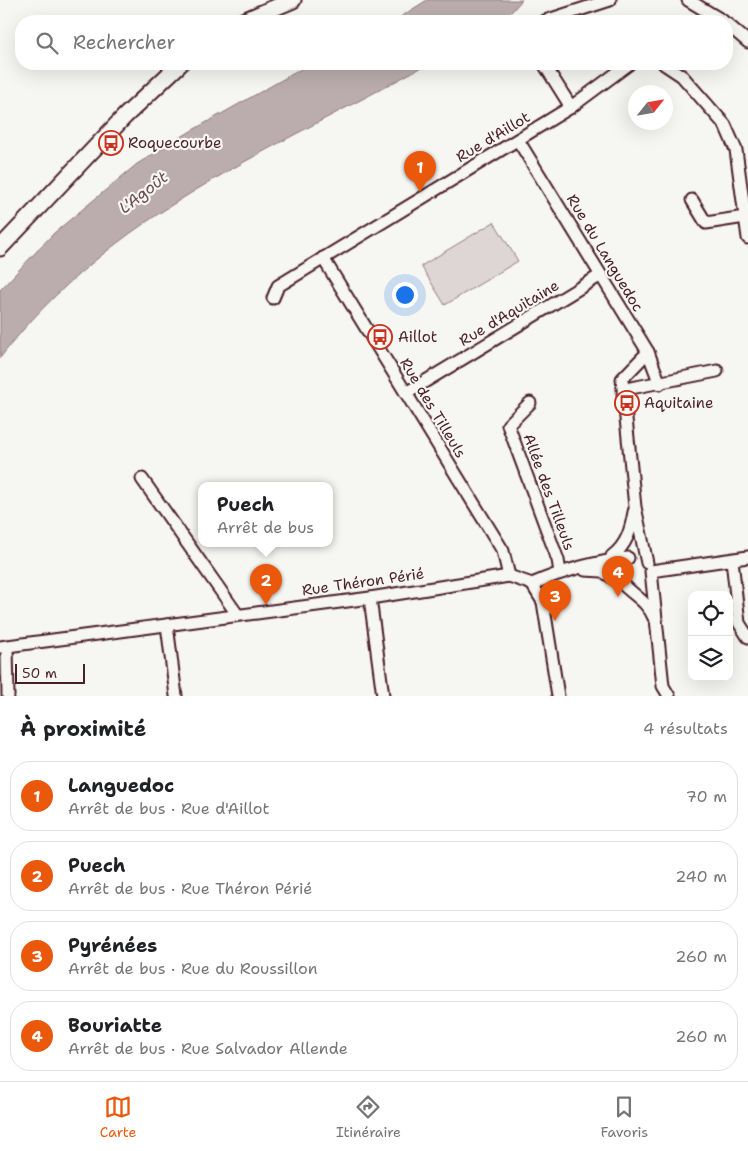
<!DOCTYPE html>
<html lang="fr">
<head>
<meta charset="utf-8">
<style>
  body { margin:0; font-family:"Shantell Sans",sans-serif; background:#f6f6f6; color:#202124 }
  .controls { position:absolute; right:15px; bottom:15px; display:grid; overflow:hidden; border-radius:10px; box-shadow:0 5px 20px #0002 }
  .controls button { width:45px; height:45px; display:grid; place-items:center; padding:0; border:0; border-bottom:1px solid #e0e0e0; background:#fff; color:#202124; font:25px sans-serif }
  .compass { position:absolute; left:628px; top:85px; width:45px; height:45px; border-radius:50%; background:#fff; box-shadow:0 5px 20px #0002; rotate:59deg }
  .scale { position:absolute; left:15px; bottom:12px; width:70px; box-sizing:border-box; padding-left:5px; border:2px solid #4a1f2b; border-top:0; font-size:14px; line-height:18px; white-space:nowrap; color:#4a1f2b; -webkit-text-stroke:4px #f6f6f2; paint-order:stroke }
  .you { position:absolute; left:404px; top:294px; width:18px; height:18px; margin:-12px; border:4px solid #fff; border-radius:50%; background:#1a73e8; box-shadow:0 0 0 8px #1a73e833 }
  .badge { display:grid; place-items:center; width:32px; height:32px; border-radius:50%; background:#ea580c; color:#fff; font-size:16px; font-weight:700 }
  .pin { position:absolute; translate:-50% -41px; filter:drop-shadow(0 1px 2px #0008) }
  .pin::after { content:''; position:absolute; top:26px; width:18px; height:15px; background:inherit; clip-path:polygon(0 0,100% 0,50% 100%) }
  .popup { position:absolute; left:198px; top:482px; width:135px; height:65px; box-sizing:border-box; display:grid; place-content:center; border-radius:10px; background:#fff; filter:drop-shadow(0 1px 4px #0005); font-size:16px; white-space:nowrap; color:#757577 }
  .popup b { font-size:19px; color:#202124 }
  .popup::after { content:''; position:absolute; left:50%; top:100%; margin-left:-10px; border:10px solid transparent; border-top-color:#fff }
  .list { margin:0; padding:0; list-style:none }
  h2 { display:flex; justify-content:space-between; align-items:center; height:65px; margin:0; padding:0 20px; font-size:21px }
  h2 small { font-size:16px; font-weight:400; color:#757577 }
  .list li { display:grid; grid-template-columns:32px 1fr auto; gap:15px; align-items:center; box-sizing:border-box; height:70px; margin:0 10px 10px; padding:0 10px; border:1px solid #e0e0e0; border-radius:20px }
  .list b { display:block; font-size:19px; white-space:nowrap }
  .list p { margin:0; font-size:16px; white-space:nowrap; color:#757577 }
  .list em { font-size:16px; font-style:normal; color:#757577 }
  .icon { flex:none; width:28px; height:28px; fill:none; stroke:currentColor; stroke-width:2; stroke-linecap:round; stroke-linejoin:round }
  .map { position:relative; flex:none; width:748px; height:696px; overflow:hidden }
  .search { position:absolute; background:#fff; box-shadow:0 5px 20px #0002; left:15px; right:15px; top:15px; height:55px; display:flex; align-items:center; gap:12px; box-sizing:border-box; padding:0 18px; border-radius:20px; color:#757577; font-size:19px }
  .sheet { height:385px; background:#fff }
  nav { display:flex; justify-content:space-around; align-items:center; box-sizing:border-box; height:70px; border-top:1px solid #e0e0e0; background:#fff; font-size:14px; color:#757577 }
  nav a { display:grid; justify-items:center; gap:2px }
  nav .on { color:#ea580c }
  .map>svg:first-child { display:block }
  .green { fill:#ddd6d5; stroke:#947a80 }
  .water { fill:#bbadae; stroke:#8e747a }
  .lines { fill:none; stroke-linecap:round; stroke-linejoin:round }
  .minor-casing { stroke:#4a1f2b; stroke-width:15 }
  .major-casing { stroke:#4a1f2b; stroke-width:19 }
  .minor { stroke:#f6f6f2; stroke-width:11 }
  .major { stroke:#f6f6f2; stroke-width:15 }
  .labels { text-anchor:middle; stroke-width:4.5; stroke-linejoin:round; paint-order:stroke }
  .street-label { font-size:15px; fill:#4a1f2b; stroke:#f6f6f2 }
  .poi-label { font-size:15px; fill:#4a1f2b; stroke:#f6f6f2; text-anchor:start }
  .water-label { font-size:16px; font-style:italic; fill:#6c4a52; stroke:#f6f6f2 }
</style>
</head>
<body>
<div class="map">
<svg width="748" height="696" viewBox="0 0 748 696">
  <rect width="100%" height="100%" fill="#f6f6f2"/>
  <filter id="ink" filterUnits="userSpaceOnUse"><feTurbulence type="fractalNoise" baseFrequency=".02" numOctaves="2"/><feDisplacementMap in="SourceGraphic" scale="10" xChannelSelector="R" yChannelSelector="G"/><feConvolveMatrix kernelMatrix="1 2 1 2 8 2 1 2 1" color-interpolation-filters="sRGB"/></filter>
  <g filter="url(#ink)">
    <path class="green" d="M 494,222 L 518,261 L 445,305 L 421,266 Z"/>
    <g class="water">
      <path d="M 427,0 L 522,0 L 503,21 L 394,21 Z"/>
      <path d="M 310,64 L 427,64 C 274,150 111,213 0,358 L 0,290 L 54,233 L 137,164 L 191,131 Z"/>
    </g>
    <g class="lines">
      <defs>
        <g id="minor">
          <path d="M 688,0 L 723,21"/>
          <path d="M 545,21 L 610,0"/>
          <path d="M 727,24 L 748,42"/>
          <path d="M 544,64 L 571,107"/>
          <path d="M 664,64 L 682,76 L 725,125 L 736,150 L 748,238"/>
          <path d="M 518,140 L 648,352 L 660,384"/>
          <path d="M 692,200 L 706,223 L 745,217"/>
          <path d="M 323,258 L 503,551 L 509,576"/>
          <path d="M 273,298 L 278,286 L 571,107 L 629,64"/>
          <path d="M 406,393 L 601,275"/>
          <path d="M 623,394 L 631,388 L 717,371"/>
          <path d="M 530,403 L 508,425 L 558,560 L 560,572"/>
          <path d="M 142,479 L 237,614"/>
          <path d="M 618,554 C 618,561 617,570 619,577 C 622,590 647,598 654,618"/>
          <path d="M 612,556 C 627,545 631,529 634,512"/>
          <path d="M 732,560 L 739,623 L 748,637"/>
          <path d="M 647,563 L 635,507 L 622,379 L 648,352"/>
          <path d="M 585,570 L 602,571 L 621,583"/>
          <path d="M 532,584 L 543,602 L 558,696"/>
          <path d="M 370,598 L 383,696"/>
          <path d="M 167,625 L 176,696"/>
          <path d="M 7,646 L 8,696"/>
          <path d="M 0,647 L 370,598 L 509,576 L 532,584 C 562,571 595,562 628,558"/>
          <path d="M 669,696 L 663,686 L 651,571 L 748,557"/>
        </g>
        <g id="major">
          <path d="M 243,21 L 293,0"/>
          <path d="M 0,248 L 125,116 L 180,64"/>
        </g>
      </defs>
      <use href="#minor" class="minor-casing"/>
      <use href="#major" class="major-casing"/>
      <use href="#minor" class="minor"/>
      <use href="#major" class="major"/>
    </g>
  </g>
  <defs>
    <symbol id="bus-ring" viewBox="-11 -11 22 22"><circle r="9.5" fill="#f6f6f2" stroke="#c8321e" stroke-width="1.5"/><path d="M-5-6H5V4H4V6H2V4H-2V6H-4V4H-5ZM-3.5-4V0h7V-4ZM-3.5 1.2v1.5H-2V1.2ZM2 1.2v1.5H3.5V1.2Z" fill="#c8321e"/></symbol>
  </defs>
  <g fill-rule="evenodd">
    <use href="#bus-ring" x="97" y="129" width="28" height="28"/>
    <use href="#bus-ring" x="366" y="323" width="28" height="28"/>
    <use href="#bus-ring" x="613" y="389" width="28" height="28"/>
  </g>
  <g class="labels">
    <g class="street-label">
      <text transform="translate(493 137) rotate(-31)" y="5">Rue d'Aillot</text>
      <text transform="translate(605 253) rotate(59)" y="5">Rue du Languedoc</text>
      <text transform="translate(509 313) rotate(-31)" y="5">Rue d'Aquitaine</text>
      <text transform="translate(433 408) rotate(59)" y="5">Rue des Tilleuls</text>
      <text transform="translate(549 492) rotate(70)" y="5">Allée des Tilleuls</text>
      <text transform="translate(363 582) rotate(-8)" y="5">Rue Théron Périé</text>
    </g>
    <g class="poi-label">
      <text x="128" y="148">Roquecourbe</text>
      <text x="398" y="342">Aillot</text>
      <text x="644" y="408">Aquitaine</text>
    </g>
    <g class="water-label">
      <text transform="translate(143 192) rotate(-38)" y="6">L'Agoût</text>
    </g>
  </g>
</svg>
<div class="controls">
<button><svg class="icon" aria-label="locate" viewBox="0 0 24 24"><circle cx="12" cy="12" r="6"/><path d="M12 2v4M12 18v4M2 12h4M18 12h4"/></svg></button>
<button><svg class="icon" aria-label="layers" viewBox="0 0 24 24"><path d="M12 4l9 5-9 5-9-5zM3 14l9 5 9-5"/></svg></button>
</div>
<svg class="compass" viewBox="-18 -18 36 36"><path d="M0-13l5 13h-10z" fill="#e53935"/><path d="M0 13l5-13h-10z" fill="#757577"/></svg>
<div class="scale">50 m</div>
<div class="you"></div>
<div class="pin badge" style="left:420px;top:192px">1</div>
<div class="pin badge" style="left:266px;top:605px">2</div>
<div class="popup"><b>Puech</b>Arrêt de bus</div>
<div class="pin badge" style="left:555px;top:621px">3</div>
<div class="pin badge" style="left:618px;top:597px">4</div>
<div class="search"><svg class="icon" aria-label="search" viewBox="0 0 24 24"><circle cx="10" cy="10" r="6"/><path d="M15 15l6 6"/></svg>Rechercher</div>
</div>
<section class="sheet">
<h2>À proximité<small>4 résultats</small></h2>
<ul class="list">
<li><span class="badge">1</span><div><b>Languedoc</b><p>Arrêt de bus · Rue d'Aillot</p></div><em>70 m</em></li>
<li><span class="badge">2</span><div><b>Puech</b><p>Arrêt de bus · Rue Théron Périé</p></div><em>240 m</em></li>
<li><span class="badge">3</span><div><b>Pyrénées</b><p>Arrêt de bus · Rue du Roussillon</p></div><em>260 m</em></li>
<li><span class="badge">4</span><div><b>Bouriatte</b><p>Arrêt de bus · Rue Salvador Allende</p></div><em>260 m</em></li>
</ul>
</section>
<nav>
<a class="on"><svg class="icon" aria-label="map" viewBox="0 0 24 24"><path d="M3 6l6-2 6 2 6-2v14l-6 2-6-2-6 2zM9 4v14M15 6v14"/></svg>Carte</a>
<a><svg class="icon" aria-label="directions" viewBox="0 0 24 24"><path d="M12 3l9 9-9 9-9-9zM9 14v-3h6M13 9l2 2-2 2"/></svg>Itinéraire</a>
<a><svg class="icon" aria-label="saved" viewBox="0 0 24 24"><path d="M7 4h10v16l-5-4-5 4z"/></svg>Favoris</a>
</nav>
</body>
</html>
